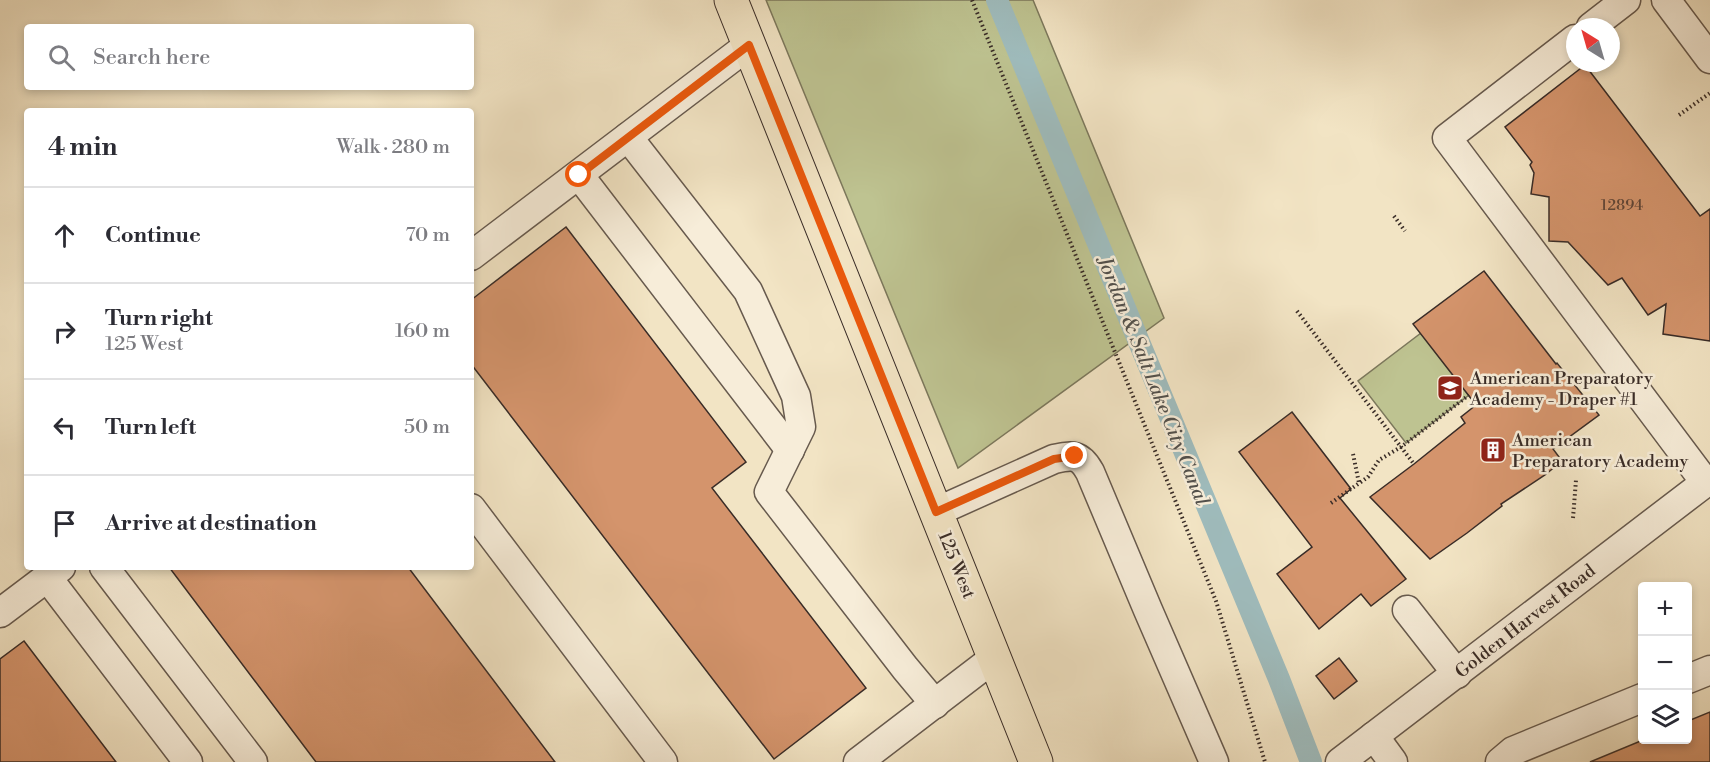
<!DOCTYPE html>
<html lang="en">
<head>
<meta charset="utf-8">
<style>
  body { margin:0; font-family:"Libre Bodoni",serif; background:#f2f2f3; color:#2b2b33 }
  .controls { position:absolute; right:18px; bottom:18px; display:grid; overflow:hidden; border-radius:6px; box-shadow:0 3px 9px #0003 }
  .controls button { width:54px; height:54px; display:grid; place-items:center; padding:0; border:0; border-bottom:2px solid #e1e1e2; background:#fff; color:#2b2b33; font:30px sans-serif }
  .compass { position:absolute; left:1566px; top:18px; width:54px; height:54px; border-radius:50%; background:#fff; box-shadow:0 3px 9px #0003; rotate:323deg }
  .stop { position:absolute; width:18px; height:18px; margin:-14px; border:4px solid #ea580c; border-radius:50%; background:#fff }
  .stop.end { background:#ea580c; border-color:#fff; box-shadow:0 2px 6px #0008 }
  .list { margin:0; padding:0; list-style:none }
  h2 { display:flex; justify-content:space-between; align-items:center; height:78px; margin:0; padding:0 24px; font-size:26px }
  h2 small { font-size:20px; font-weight:400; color:#7c7c81 }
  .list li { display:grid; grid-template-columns:39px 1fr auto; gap:18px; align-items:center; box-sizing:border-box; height:96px; padding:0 24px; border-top:2px solid #e1e1e2 }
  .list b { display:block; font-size:22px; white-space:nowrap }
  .list p { margin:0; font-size:20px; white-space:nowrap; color:#7c7c81 }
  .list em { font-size:20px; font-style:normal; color:#7c7c81 }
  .icon { flex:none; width:33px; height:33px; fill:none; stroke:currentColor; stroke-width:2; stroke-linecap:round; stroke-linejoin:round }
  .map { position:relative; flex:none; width:1710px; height:762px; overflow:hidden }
  .search { position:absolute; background:#fff; box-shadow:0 3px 9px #0003; left:24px; top:24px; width:450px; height:66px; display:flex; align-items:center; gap:15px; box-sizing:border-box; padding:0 21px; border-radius:6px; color:#7c7c81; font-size:22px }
  .panel { position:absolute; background:#fff; box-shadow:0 3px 9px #0003; left:24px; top:108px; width:450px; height:462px; border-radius:6px }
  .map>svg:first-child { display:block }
  .green { fill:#bec391; stroke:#7c785c; stroke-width:1.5 }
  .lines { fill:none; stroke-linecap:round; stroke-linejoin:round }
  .canal { stroke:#9fbcbd; stroke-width:22 }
  .building { fill:#d4946c; stroke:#392c27; stroke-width:1.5 }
  .minor-casing { stroke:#675a4e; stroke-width:31 }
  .major-casing { stroke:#392c27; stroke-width:35 }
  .path { stroke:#392c27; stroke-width:4; stroke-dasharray:1.5 3; stroke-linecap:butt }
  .minor { stroke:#f7edd9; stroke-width:28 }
  .major { stroke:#f2e4c4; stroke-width:33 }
  .route { stroke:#ea580c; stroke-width:8 }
  .labels { text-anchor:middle; stroke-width:5; stroke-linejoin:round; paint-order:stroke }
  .number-label { font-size:15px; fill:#604638 }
  .poi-label { font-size:18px; fill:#392c27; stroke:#f7edd9; text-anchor:start }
  .street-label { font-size:18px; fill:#392c27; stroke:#f7edd9 }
  .water-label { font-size:20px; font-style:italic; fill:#52504c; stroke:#f7edd9 }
</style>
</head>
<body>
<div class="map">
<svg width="1710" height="762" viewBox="0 0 1710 762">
  <rect width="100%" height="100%" fill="#f2e4c4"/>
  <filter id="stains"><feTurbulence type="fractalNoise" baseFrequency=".00333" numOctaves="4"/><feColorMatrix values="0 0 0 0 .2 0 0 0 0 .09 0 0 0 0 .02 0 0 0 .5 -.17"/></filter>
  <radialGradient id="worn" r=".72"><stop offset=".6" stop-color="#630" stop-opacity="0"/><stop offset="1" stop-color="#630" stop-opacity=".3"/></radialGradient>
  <g class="green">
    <path d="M 766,0 L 1033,0 L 1164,318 L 958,468 Z"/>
    <path d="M 1421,333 L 1469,395 L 1406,443 L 1358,381 Z"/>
  </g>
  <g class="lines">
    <path class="canal" d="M 997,0 L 1279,679 L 1311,762"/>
  </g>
  <g class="building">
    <path d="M 1585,65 L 1700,216 L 1710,209 L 1710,341 L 1663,334 L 1666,304 L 1648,315 L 1622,278 L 1608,285 L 1568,242 L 1549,241 L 1549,197 L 1531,194 L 1534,173 L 1530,165 L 1532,162 L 1505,127 Z"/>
    <path d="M 566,227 L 746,462 L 712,488 L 866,688 L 774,759 L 471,364 L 471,300 Z"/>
    <path d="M 1484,271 L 1556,364 L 1557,363 L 1599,415 L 1553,449 L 1562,461 L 1545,475 L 1501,504 L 1502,506 L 1467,533 L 1430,559 L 1370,497 L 1414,464 L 1465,423 L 1461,417 L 1476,405 L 1413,324 Z"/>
    <path d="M 1292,412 L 1351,489 L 1340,498 L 1406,579 L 1371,606 L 1361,594 L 1319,629 L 1277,574 L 1312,547 L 1239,452 Z"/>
    <path d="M 169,567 L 408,567 L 555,762 L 316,762 Z"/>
    <path d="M 24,641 L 116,762 L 0,762 L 0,659 Z"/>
    <path d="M 1339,658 L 1357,681 L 1334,699 L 1316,676 Z"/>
    <path d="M 1710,712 L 1710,762 L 1590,762 L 1643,740 L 1688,740 L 1688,721 Z"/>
  </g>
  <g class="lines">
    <defs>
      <g id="minor">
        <path d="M 1666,0 L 1710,59"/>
        <path d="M 1591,27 L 1626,0"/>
        <path d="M 1575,39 L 1447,138 L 1705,482"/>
        <path d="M 628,137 L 748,291 L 796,396 L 801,427 L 769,492 L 905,668 L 935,704"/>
        <path d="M 579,175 L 790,450"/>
        <path d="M 471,256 L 749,45"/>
        <path d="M 471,508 L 663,762"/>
        <path d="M 936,512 L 1054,459 C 1073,455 1080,454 1090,472 L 1148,610 L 1214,762"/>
        <path d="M 104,567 L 253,762"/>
        <path d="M 47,577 L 188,762"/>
        <path d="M 1407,610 L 1457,674"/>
        <path d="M 0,613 L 61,567"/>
        <path d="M 1688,679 L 1710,670"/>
        <path d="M 1374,736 L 1393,762"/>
        <path d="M 858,762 L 994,658"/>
        <path d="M 1340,762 L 1710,479"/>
        <path d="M 1500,762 L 1513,751 L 1642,698"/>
      </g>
      <path id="major" d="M 731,0 L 1036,762"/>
    </defs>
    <use href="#minor" class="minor-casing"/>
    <use href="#major" class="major-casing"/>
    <g class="path">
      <path d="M 972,0 L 1216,601 L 1265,762"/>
      <path d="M 1679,115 L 1710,93"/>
      <path d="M 1394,216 L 1405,231"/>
      <path d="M 1297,311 L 1414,464"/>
      <path d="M 1353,454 L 1359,483"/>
      <path d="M 1331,503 L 1368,477 L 1379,460 L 1401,447 L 1469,395"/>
      <path d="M 1573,518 L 1576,480"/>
    </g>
    <use href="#minor" class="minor"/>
    <use href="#major" class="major"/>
  </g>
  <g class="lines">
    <path class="route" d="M 579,175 L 749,45 L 936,512 L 1054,459 L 1075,456"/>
  </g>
  <defs>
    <symbol id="school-square" viewBox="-11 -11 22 22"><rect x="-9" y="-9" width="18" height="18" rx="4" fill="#8f2418" stroke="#f7edd9"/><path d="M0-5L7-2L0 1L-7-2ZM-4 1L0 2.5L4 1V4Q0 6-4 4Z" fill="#fff"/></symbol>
    <symbol id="building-square" viewBox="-11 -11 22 22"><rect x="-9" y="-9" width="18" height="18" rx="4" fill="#8f2418" stroke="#f7edd9"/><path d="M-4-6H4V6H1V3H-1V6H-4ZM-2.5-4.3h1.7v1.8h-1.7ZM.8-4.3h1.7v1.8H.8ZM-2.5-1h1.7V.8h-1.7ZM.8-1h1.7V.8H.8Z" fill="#fff"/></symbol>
  </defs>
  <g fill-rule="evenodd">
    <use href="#school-square" x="1435" y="373" width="30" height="30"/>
    <use href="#building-square" x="1478" y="435" width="30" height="30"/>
  </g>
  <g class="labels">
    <g class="number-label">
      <text x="1622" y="210">12894</text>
    </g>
    <g class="poi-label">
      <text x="1470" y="384">American Preparatory<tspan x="1470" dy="21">Academy - Draper #1</tspan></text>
      <text x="1512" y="446">American<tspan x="1512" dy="21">Preparatory Academy</tspan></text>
    </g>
    <g class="street-label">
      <text transform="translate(957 565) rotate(68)" y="6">125 West</text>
      <text transform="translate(1525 621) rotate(-38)" y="6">Golden Harvest Road</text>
    </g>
    <g class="water-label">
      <text transform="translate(1154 381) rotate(68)" y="7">Jordan &amp; Salt Lake City Canal</text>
    </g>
  </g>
  <rect width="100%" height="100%" filter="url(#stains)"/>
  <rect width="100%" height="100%" fill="url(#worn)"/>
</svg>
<div class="controls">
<button>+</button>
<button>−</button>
<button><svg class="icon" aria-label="layers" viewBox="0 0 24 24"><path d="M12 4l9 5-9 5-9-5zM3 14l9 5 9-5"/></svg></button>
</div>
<svg class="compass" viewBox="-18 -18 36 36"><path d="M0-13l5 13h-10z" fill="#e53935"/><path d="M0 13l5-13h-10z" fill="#7c7c81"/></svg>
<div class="stop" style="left:579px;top:175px"></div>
<div class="stop end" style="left:1075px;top:456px"></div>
<div class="search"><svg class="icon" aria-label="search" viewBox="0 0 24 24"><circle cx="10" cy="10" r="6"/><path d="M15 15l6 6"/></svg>Search here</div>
<section class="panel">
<h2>4 min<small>Walk · 280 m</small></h2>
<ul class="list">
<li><svg class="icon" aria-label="ahead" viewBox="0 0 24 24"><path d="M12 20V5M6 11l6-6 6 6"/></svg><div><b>Continue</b></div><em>70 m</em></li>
<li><svg class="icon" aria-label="right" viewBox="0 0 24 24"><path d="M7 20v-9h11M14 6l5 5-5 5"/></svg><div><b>Turn right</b><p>125 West</p></div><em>160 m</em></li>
<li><svg class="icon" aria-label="left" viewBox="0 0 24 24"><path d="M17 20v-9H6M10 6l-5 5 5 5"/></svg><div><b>Turn left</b></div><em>50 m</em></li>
<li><svg class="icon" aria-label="arrive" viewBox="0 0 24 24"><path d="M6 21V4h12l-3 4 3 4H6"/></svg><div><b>Arrive at destination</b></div></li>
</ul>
</section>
</div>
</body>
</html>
